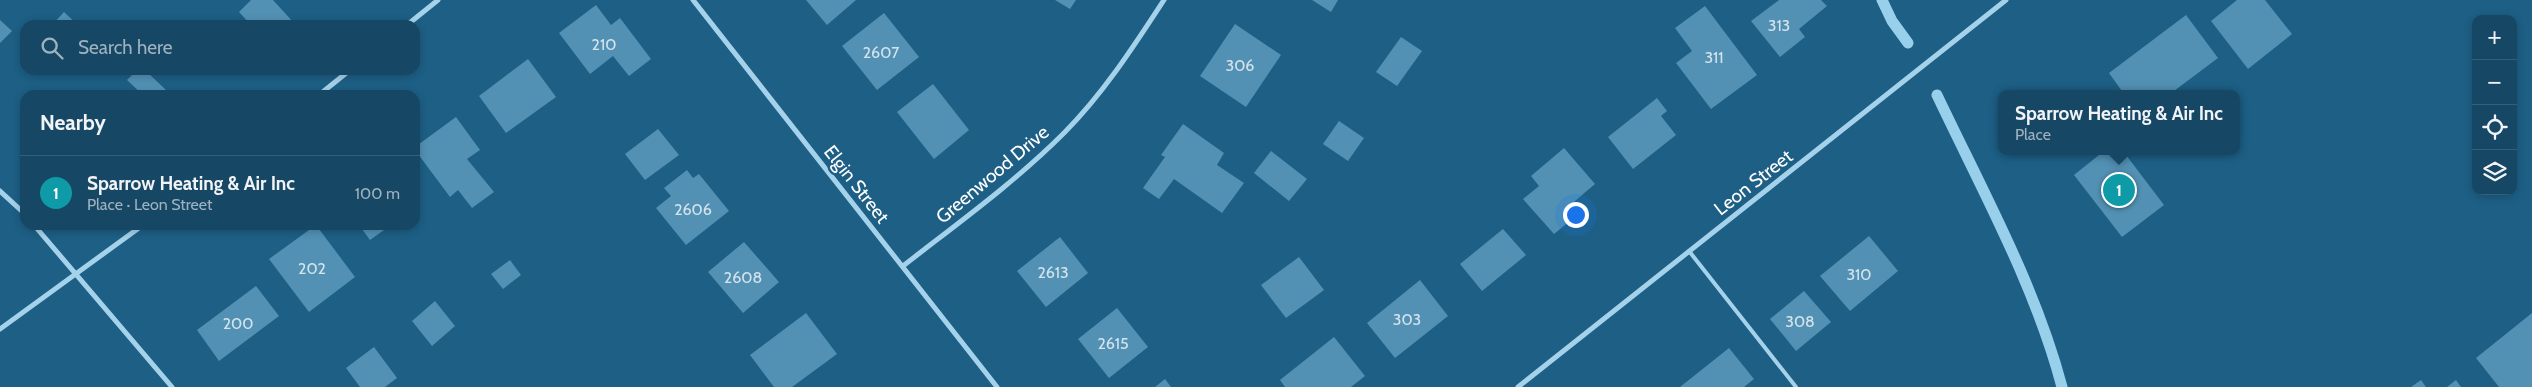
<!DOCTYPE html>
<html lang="en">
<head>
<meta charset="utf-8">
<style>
  body { margin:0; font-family:Cabin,sans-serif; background:#1f4e6a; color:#f1f3f6 }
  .controls { position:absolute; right:15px; top:15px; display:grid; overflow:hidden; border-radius:10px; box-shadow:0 2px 8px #0003 }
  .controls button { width:45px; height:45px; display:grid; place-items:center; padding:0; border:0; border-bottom:1px solid #355f78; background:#164764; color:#f1f3f6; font:25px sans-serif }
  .you { position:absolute; left:1575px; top:214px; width:18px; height:18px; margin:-12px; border:4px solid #fff; border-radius:50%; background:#1a73e8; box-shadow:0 0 0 8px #1a73e833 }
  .badge { display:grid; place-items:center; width:32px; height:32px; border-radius:50%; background:#8bbbb9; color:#fff; font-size:16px; font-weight:700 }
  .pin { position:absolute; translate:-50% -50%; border:2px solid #fff; box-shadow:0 1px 5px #0006 }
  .popup { position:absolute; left:1998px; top:90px; width:242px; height:65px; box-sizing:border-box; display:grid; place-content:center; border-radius:10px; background:#164764; filter:drop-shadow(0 1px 4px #0005); font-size:16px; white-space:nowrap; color:#9eb2bf }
  .popup b { font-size:19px; color:#f1f3f6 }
  .popup::after { content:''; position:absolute; left:50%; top:100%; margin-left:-10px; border:10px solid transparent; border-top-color:#164764 }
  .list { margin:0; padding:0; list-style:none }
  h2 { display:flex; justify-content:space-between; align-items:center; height:65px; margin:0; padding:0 20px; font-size:21px }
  h2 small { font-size:16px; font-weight:400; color:#9eb2bf }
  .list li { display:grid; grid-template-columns:32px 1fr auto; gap:15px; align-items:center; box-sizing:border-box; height:75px; padding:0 20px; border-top:1px solid #355f78 }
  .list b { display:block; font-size:19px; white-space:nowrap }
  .list p { margin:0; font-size:16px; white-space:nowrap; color:#9eb2bf }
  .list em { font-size:16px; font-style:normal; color:#9eb2bf }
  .icon { flex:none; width:28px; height:28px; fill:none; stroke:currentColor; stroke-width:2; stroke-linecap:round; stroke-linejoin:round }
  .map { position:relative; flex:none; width:2532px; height:387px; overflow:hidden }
  .search { position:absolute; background:#164764; box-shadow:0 2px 8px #0003; left:20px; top:20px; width:400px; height:55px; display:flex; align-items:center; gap:12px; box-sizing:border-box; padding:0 18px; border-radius:15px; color:#9eb2bf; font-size:19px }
  .panel { position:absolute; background:#164764; box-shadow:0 2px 8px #0003; left:20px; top:90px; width:400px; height:140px; border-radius:15px }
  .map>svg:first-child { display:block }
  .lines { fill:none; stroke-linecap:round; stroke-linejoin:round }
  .stream { stroke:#98d0ec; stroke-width:11 }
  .building { fill:#5291b4 }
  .service { stroke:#a5d2eb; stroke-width:4 }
  .minor { stroke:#a5d2eb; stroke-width:5 }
  .labels { text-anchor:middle; stroke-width:5; stroke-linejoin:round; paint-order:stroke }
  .number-label { font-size:16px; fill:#d4e4ec }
  .street-label { font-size:19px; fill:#fff; stroke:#1d5f85 }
</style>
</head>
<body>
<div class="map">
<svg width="2532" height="387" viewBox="0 0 2532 387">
  <rect width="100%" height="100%" fill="#1d5f85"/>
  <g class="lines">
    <g class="stream">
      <path d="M 1882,0 L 1892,21 L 1908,43"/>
      <path d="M 1937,95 C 1982,190 2035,285 2062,387"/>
    </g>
  </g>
  <g class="building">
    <path d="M 251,0 L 273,0 L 294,23 L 251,25 L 239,12 Z"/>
    <path d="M 806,0 L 856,0 L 827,25 Z"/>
    <path d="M 1055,0 L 1076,0 L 1070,9 Z"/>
    <path d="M 1312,0 L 1338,0 L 1331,12 Z"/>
    <path d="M 1779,0 L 1821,0 L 1827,6 L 1799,29 L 1805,37 L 1780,57 L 1751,21 Z"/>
    <path d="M 2237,0 L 2265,0 L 2292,34 L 2248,69 L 2211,21 Z"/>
    <path d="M 596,5 L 611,25 L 620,18 L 651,59 L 629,76 L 613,56 L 590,74 L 559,33 Z"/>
    <path d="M 1705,6 L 1757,75 L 1711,109 L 1676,63 L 1692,51 L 1675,28 Z"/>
    <path d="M 64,12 L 78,25 L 52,25 Z"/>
    <path d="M 884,13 L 919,57 L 877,90 L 842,46 Z"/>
    <path d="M 2186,15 L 2218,58 L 2170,94 L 2124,94 L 2109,73 Z"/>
    <path d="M 0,20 L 12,31 L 0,43 Z"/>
    <path d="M 1235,24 L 1281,55 L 1246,107 L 1200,76 Z"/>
    <path d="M 1401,37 L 1422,51 L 1397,86 L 1376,72 Z"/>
    <path d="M 528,59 L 556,97 L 506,133 L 479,96 Z"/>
    <path d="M 137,70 L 145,70 L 166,90 L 161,95 L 143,95 L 127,80 Z"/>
    <path d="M 933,84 L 969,130 L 934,159 L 897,112 Z"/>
    <path d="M 1657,98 L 1667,111 L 1661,116 L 1676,135 L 1633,169 L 1608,137 Z"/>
    <path d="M 456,117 L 480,150 L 467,159 L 494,192 L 472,208 L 458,190 L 450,197 L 415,150 L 415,147 Z"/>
    <path d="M 1339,121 L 1364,138 L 1348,161 L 1323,144 Z"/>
    <path d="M 1183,124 L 1224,153 L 1217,165 L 1244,183 L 1222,213 L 1174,179 L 1159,199 L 1143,188 L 1165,157 L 1161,155 Z"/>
    <path d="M 658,129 L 679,155 L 645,180 L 625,154 Z"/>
    <path d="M 1564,148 L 1595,184 L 1568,207 L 1576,216 L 1554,234 L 1523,199 L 1539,186 L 1531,176 Z"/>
    <path d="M 1271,151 L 1307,179 L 1289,201 L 1254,173 Z"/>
    <path d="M 2104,151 L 2123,151 L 2164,205 L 2122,237 L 2074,175 Z"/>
    <path d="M 687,170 L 693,178 L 699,174 L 729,211 L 686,245 L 656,208 L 671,196 L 664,188 Z"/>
    <path d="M 316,225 L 355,277 L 309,312 L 269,259 Z"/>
    <path d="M 359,225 L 391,225 L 370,240 Z"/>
    <path d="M 1503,229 L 1526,255 L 1482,291 L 1460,264 Z"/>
    <path d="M 1869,236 L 1898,271 L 1850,311 L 1820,276 Z"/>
    <path d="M 1060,237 L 1088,273 L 1046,307 L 1017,271 Z"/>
    <path d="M 744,242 L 779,282 L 743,313 L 708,272 Z"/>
    <path d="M 1299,257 L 1324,290 L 1286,318 L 1261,285 Z"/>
    <path d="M 510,260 L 521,275 L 503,289 L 491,274 Z"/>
    <path d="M 1420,280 L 1448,316 L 1395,358 L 1367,323 Z"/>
    <path d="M 256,286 L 279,316 L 219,361 L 197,330 Z"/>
    <path d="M 1804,291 L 1831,322 L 1796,351 L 1770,319 Z"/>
    <path d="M 435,301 L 455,326 L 432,346 L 412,321 Z"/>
    <path d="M 1117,308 L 1148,347 L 1109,378 L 1078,339 Z"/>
    <path d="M 806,313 L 837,354 L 792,387 L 774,387 L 750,355 Z"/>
    <path d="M 2532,313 L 2532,387 L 2499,387 L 2476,358 Z"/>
    <path d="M 1334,337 L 1365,376 L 1351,387 L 1285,387 L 1280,380 Z"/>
    <path d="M 374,347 L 397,378 L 385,387 L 360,387 L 346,368 Z"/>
    <path d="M 1729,348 L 1754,379 L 1744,387 L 1680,387 Z"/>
    <path d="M 1165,379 L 1171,387 L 1155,387 Z"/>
    <path d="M 2421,380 L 2426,387 L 2411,387 Z"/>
    <path d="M 2456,380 L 2461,387 L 2447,387 Z"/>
  </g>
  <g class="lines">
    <path class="service" d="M 1689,251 L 1796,387"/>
    <g class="minor">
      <path d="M 693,0 L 997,387"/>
      <path d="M 407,25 L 438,0"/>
      <path d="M 319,95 L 350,70"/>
      <path d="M 0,191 L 25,214"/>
      <path d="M 34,225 L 172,387"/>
      <path d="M 903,266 C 958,223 1014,183 1064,133 C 1103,94 1134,46 1164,0"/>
      <path d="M 0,329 L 143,225"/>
      <path d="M 1518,387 L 2006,0"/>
    </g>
  </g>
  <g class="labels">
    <g class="number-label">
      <text x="1779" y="31">313</text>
      <text x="604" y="50">210</text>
      <text x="881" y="58">2607</text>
      <text x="1714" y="63">311</text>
      <text x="1240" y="71">306</text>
      <text x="693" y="215">2606</text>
      <text x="312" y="274">202</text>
      <text x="1053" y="278">2613</text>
      <text x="1859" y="280">310</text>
      <text x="743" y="283">2608</text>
      <text x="1407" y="325">303</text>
      <text x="1800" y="327">308</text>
      <text x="238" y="329">200</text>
      <text x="1113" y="349">2615</text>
    </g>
    <g class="street-label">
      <text transform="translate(992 174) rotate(-40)" y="7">Greenwood Drive</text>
      <text transform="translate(1753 182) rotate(-38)" y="7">Leon Street</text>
      <text transform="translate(857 184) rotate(52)" y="7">Elgin Street</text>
    </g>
  </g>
</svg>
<div class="controls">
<button>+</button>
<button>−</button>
<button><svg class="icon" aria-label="locate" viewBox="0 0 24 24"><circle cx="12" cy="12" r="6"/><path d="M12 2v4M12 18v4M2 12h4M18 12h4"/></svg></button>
<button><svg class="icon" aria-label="layers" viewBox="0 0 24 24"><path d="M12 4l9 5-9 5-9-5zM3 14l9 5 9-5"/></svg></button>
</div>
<div class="you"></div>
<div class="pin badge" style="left:2119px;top:190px;background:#0f9aa8">1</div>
<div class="popup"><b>Sparrow Heating &amp; Air Inc</b>Place</div>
<div class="search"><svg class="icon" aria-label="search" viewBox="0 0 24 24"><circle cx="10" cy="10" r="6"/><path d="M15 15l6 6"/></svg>Search here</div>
<section class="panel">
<h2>Nearby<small></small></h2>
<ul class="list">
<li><span class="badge" style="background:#0f9aa8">1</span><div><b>Sparrow Heating &amp; Air Inc</b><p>Place · Leon Street</p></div><em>100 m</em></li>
</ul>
</section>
</div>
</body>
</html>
